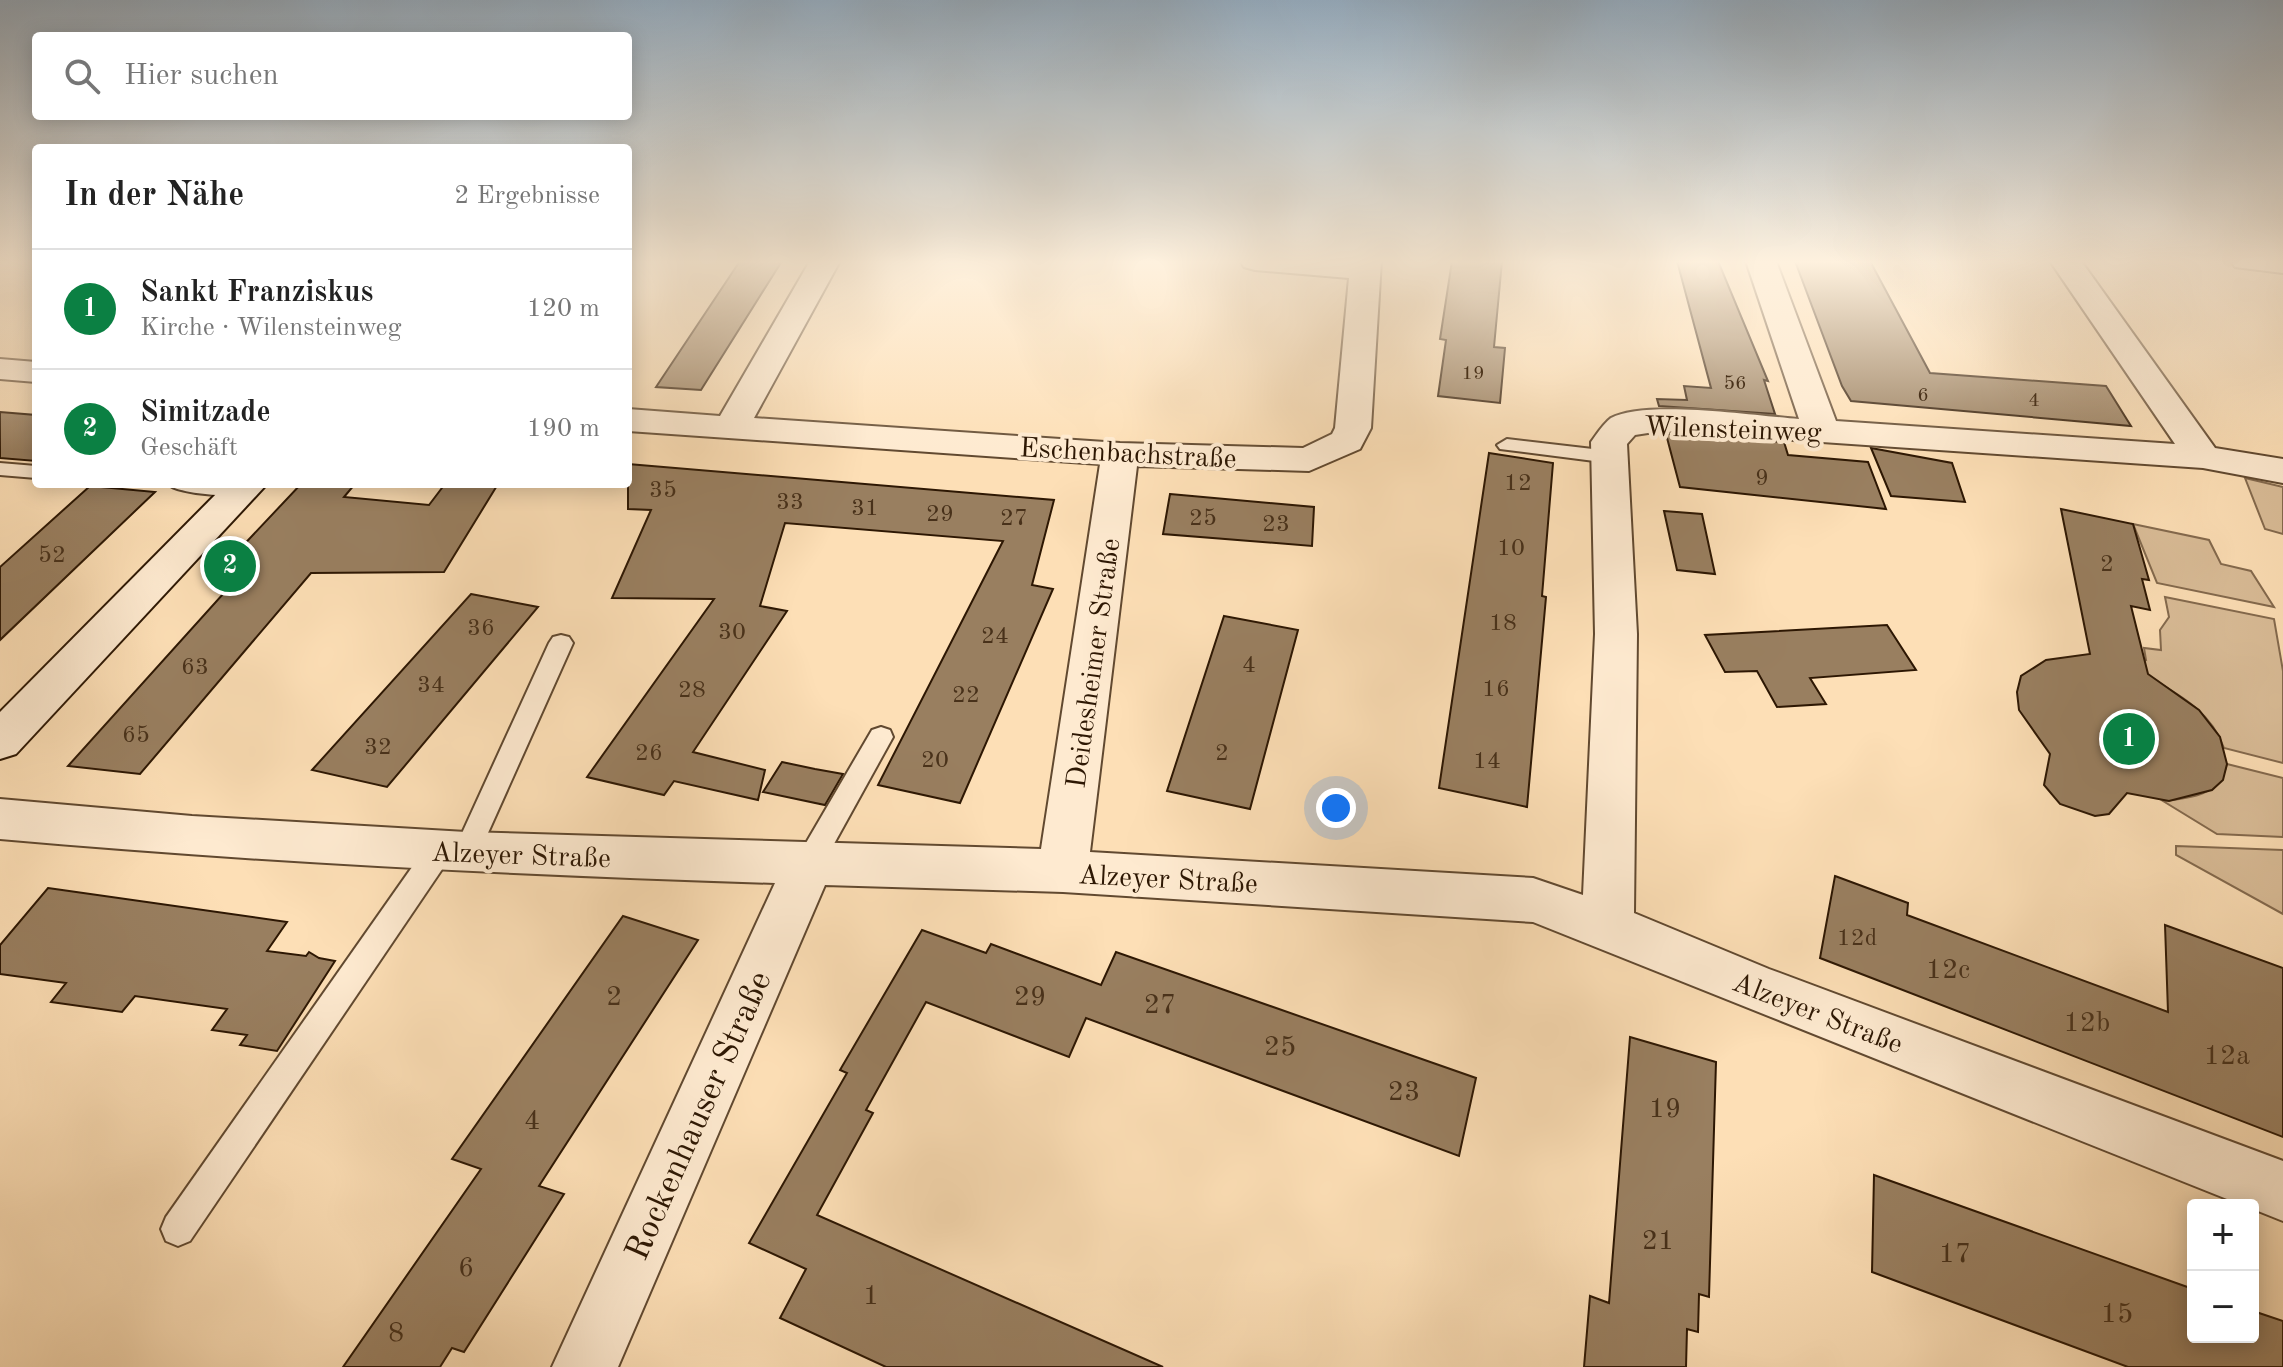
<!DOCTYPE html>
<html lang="de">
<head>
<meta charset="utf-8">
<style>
  body { margin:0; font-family:"Old Standard TT",serif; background:#f6f6f6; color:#222 }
  .controls { position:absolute; right:24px; bottom:24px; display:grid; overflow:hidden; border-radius:8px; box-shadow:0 4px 20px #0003 }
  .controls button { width:72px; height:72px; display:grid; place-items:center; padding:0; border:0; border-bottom:2px solid #e0e0e0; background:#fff; color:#222; font:40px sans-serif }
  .you { position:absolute; left:1336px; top:808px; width:28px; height:28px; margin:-20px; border:6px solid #fff; border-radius:50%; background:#1a73e8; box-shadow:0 0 0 12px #1a73e833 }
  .badge { display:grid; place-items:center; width:52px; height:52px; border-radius:50%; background:#0b8043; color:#fff; font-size:26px; font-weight:700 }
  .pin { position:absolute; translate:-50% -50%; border:4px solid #fff; box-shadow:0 2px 8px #0006 }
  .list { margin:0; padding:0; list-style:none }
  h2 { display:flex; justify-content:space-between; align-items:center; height:104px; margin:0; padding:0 32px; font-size:34px }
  h2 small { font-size:26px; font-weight:400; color:#767676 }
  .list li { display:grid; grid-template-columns:52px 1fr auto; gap:24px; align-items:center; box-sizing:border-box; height:120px; padding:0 32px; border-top:2px solid #e0e0e0 }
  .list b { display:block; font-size:30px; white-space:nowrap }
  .list p { margin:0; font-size:26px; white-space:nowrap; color:#767676 }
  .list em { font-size:26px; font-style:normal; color:#767676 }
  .icon { flex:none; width:44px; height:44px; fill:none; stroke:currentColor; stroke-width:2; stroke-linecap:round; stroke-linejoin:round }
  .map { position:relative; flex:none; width:2283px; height:1367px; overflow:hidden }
  .search { position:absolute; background:#fff; box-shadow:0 4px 20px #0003; left:32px; top:32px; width:600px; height:88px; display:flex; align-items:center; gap:20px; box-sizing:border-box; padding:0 28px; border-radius:8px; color:#767676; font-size:30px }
  .panel { position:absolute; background:#fff; box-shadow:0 4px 20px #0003; left:32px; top:144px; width:600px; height:344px; border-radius:8px }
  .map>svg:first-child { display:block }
  .green { fill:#dabd98; stroke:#846a4e; stroke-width:2 }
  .building { fill:#997f60; stroke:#2d1703; stroke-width:2 }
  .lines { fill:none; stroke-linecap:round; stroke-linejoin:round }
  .lane-casing { stroke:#614930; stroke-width:4 }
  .street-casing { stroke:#614930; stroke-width:4 }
  .secondary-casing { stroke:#2d1703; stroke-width:4 }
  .lane { fill:#feead0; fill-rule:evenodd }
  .street { fill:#feead0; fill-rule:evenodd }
  .secondary { fill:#feead0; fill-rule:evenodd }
  .labels { text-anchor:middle; stroke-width:8; stroke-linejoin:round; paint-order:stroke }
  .far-number-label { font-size:20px; fill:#48311a }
  .number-label { font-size:24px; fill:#48311a }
  .street-label { font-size:28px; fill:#2d1703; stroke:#feead0 }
  .near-number-label { font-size:28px; fill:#48311a }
  .near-street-label { font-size:34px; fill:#2d1703; stroke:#feead0 }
</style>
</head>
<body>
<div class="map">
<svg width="2283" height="1367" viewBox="0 0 2283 1367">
  <rect width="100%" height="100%" fill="#fddfb6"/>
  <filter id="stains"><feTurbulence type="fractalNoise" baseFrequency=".0025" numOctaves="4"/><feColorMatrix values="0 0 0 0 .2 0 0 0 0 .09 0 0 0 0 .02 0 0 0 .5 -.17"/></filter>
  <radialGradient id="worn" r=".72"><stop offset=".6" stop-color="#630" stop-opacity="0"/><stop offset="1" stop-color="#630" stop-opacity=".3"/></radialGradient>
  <g class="green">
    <path d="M 2245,478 L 2283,487 L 2283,534 L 2265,529 Z"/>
    <path d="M 2133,524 L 2209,540 L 2221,564 L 2251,571 L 2274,607 L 2157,583 Z"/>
    <path d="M 2165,597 L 2274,619 L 2283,671 L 2283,763 L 2224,748 C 2206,697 2150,684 2112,653 L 2146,660 L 2144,648 L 2161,650 L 2160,630 L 2169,617 Z"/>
    <path d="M 2227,764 L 2283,778 L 2283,837 L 2217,834 L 2163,801 C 2192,798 2220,795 2227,764 Z"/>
    <path d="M 2176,846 L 2283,850 L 2283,914 L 2176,855 Z"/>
  </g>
  <g class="building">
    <path d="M 740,261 L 782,261 L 701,390 L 656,387 Z"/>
    <path d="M 1452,261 L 1502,261 L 1494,347 L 1505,348 L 1500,403 L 1438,396 L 1446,340 L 1440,339 Z"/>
    <path d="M 1677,261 L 1718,261 L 1768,381 L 1764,380 L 1775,414 L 1659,406 L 1657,399 L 1687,400 L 1684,386 L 1711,388 Z"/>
    <path d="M 1795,261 L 1870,261 L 1930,373 L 2106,386 L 2131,426 L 1851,401 L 1842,386 Z"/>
    <path d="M 0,412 L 36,415 L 36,461 L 0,458 Z"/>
    <path d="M 1666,434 L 1784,442 L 1788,455 L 1868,462 L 1886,509 L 1680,487 Z"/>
    <path d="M 1871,448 L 1952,463 L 1965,502 L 1891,496 Z"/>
    <path d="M 1489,453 L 1553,463 L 1542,596 L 1546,597 L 1527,807 L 1439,788 Z"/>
    <path d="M 628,464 L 1054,500 L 1032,585 L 1053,589 L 960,803 L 878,785 L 1003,541 L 785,523 L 760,606 L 787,611 L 693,752 L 765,770 L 758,800 L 674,781 L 664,795 L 587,777 L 714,599 L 612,598 L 651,510 L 628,509 Z"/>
    <path d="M 301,484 L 355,484 L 344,497 L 429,505 L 445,484 L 498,484 L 444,572 L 311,573 L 140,774 L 68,766 L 242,573 L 220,570 Z"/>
    <path d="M 90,486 L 155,492 L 0,640 L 0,567 Z"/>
    <path d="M 1170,494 L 1314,507 L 1312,546 L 1163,534 Z"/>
    <path d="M 2061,509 L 2133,524 L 2149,580 L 2142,579 L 2150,610 L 2131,606 L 2148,674 L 2199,710 L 2220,737 L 2227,764 L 2223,780 L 2212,790 L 2169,801 L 2127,793 L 2109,814 L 2095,816 L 2060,804 L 2044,785 L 2050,754 L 2019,710 L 2017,692 L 2021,676 L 2046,660 L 2090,654 Z"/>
    <path d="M 1664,511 L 1702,514 L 1715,574 L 1677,570 Z"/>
    <path d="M 471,594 L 538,607 L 387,787 L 312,770 Z"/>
    <path d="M 1224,616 L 1298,630 L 1250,809 L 1167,791 Z"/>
    <path d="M 1887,625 L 1916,670 L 1810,678 L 1826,704 L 1777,707 L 1757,671 L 1725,672 L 1705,635 Z"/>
    <path d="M 782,762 L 815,769 L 843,774 L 825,805 L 763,792 Z"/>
    <path d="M 1835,876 L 1908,903 L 1907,915 L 2168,1012 L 2165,925 L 2283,968 L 2283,1137 L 1820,958 Z"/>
    <path d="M 48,888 L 287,922 L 267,951 L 306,956 L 309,952 L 319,958 L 335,961 L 277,1051 L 240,1045 L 247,1035 L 212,1030 L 227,1009 L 135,996 L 122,1012 L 51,1002 L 66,983 L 0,974 L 0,945 Z"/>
    <path d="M 623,916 L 698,940 L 539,1186 L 564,1194 L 464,1352 L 452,1348 L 440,1367 L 343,1367 L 481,1169 L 452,1159 Z"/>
    <path d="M 922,930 L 986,953 L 991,944 L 1101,985 L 1116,952 L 1476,1078 L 1459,1156 L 1086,1018 L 1069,1057 L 926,1002 L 866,1110 L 873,1113 L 817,1215 L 1163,1367 L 886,1367 L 780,1318 L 806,1269 L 749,1243 L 847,1073 L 840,1070 Z"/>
    <path d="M 1630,1037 L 1716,1062 L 1709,1297 L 1699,1294 L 1698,1332 L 1687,1329 L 1686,1367 L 1584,1367 L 1590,1296 L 1609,1303 Z"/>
    <path d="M 1874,1175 L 2193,1289 L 2193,1337 L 2253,1337 L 2253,1311 L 2283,1321 L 2283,1367 L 2128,1367 L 1872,1272 Z"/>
  </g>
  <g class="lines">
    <defs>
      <g id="lane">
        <path d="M 1507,439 L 1610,451 L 1620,457 L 1610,463 L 1500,449 L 1497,445 Z"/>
        <path d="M 0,463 L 36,466 L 36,478 L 0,475 Z"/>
        <path d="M 168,484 L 244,484 L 252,490 C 244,500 176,494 168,484 Z"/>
        <path d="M 561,635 L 569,637 L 573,643 L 479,853 L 476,861 L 466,864 L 456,861 L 453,853 L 549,643 L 553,637 Z"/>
        <path d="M 881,727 L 890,730 L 893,737 L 819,871 L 809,874 L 799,871 L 795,863 L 799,855 L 872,730 Z"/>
        <path d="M 439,840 L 449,843 L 452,851 L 449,859 L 190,1241 L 178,1246 L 166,1241 L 161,1229 L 166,1217 L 429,843 Z"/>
      </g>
      <g id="street">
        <path d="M 810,261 L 840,261 L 754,418 L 1120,443 L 1303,448 L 1332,434 L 1335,428 L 1349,278 L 1255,270 L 1244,267 L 1240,261 L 1381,261 L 1371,428 L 1360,449 L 1309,471 L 1137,466 L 1090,852 L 1533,878 L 1583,895 L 1595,634 L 1591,442 C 1596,435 1604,423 1611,418 C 1645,399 1758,416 1799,419 L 1746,261 L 1776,261 L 1836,421 L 2175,444 L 2050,261 L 2081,261 L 2215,448 L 2283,459 L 2283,483 L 2203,468 L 1661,431 L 1635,435 L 1627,444 L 1637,634 L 1634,913 L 1769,969 L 2283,1161 L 2283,1221 L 2253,1209 L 2253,1205 L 2242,1205 L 1533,922 L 1063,892 L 825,885 L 618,1367 L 552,1367 L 775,883 C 516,875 258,862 0,839 L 0,799 L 192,816 L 466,832 L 1041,849 L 1100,464 L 628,431 L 628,409 L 720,416 Z"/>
        <path d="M 2231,261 L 2283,261 L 2283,273 L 2235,267 Z"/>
        <path d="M 0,359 L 36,362 L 36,382 L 0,379 Z"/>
      </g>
      <path id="secondary" d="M 226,484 L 267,484 L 16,754 L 0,759 L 0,712 Z"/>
    </defs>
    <use href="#lane" class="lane-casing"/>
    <use href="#street" class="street-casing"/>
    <use href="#secondary" class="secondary-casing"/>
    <use href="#lane" class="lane"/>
    <use href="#street" class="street"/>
    <use href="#secondary" class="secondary"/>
  </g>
  <linearGradient id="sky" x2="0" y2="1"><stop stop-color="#94aabc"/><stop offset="0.58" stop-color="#fef1de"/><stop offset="1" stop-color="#fef1de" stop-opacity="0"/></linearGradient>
  <rect width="2283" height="452" fill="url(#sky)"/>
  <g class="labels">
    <g class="far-number-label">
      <text x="1473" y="379">19</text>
      <text x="1735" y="389">56</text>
      <text x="1923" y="401">6</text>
      <text x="2034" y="406">4</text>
    </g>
    <g class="number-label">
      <text x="1762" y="485">9</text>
      <text x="1518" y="490">12</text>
      <text x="663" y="497">35</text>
      <text x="790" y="509">33</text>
      <text x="865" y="515">31</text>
      <text x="940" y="521">29</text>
      <text x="1014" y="525">27</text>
      <text x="1203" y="525">25</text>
      <text x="1276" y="531">23</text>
      <text x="1511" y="555">10</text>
      <text x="52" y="562">52</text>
      <text x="2107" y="571">2</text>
      <text x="1503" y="630">18</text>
      <text x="481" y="635">36</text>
      <text x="732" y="639">30</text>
      <text x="995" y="643">24</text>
      <text x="1249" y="672">4</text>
      <text x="195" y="674">63</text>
      <text x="431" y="692">34</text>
      <text x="1496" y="696">16</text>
      <text x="692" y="697">28</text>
      <text x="966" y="702">22</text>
      <text x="136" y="742">65</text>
      <text x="378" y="754">32</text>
      <text x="649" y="760">26</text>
      <text x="1222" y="760">2</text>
      <text x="935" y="767">20</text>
      <text x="1487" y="768">14</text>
      <text x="1857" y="945">12d</text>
    </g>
    <g class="street-label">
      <text transform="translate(1733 428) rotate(2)" y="10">Wilensteinweg</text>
      <text transform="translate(1128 452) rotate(3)" y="10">Eschenbachstraße</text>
      <text transform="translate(1092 663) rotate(-82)" y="10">Deidesheimer Straße</text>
      <text transform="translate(521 854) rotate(2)" y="10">Alzeyer Straße</text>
      <text transform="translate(1168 878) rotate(3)" y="10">Alzeyer Straße</text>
      <text transform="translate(1818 1012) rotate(21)" y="10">Alzeyer Straße</text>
    </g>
    <g class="near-number-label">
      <text x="1948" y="978">12c</text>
      <text x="614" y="1005">2</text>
      <text x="1030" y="1005">29</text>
      <text x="1160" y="1013">27</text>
      <text x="2087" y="1031">12b</text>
      <text x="1280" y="1055">25</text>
      <text x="2227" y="1064">12a</text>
      <text x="1404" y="1100">23</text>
      <text x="1665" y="1117">19</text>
      <text x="532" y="1129">4</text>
      <text x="1658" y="1249">21</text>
      <text x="1955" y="1262">17</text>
      <text x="466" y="1276">6</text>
      <text x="871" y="1304">1</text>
      <text x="2117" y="1322">15</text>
      <text x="396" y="1341">8</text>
    </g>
    <g class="near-street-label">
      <text transform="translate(697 1115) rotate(-66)" y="12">Rockenhauser Straße</text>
    </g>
  </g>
  <rect width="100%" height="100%" filter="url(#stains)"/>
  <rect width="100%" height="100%" fill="url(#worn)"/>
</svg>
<div class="controls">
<button>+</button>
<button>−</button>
</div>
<div class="you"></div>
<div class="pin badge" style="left:2129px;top:739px">1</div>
<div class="pin badge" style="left:230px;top:566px">2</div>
<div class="search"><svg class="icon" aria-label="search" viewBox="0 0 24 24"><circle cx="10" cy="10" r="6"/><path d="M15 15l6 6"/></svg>Hier suchen</div>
<section class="panel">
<h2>In der Nähe<small>2 Ergebnisse</small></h2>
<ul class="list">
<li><span class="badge">1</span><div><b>Sankt Franziskus</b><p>Kirche · Wilensteinweg</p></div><em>120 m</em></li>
<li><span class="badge">2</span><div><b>Simitzade</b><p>Geschäft</p></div><em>190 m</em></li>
</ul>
</section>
</div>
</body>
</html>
